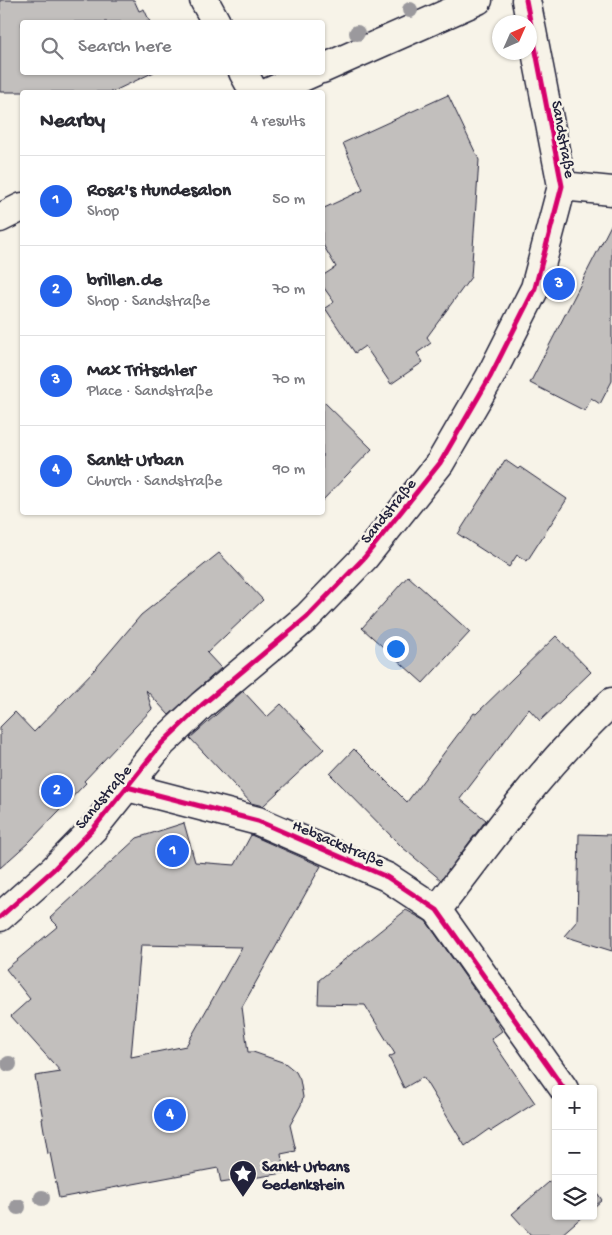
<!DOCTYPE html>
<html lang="en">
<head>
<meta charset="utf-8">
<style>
  body { margin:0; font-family:"Gochi Hand",sans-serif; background:#f2f2f3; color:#2b2b33 }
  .controls { position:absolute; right:15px; bottom:15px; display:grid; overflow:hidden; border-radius:5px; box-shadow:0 1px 4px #0004 }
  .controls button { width:45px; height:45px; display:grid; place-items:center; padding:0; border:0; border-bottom:1px solid #e1e1e2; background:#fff; color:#2b2b33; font:25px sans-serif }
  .compass { position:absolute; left:492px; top:15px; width:45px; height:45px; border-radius:50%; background:#fff; box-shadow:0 1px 4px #0004; rotate:45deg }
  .you { position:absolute; left:395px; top:648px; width:18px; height:18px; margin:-12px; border:4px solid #fff; border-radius:50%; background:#1a73e8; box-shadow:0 0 0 8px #1a73e833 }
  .badge { display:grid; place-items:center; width:32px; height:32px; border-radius:50%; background:#2563eb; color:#fff; font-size:16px; font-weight:700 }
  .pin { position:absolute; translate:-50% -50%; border:2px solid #fff; box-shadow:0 1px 5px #0006 }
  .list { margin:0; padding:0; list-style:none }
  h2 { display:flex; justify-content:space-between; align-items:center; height:65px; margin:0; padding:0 20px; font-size:21px }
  h2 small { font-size:16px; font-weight:400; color:#7c7c81 }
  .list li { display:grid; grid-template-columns:32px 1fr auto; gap:15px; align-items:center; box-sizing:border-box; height:90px; padding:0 20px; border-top:1px solid #e1e1e2 }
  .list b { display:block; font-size:19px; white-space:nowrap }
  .list p { margin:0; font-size:16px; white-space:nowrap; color:#7c7c81 }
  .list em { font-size:16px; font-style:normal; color:#7c7c81 }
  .icon { flex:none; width:28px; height:28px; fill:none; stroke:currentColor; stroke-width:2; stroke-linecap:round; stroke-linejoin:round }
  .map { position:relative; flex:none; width:612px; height:1235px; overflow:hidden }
  .search { position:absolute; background:#fff; box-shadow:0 1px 4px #0004; left:20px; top:20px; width:305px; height:55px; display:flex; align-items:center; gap:12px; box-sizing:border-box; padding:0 18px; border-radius:5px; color:#7c7c81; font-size:19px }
  .panel { position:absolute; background:#fff; box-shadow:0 1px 4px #0004; left:20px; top:90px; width:305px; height:425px; border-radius:5px }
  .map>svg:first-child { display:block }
  .building { fill:#c2bfbd; stroke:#22223b; fill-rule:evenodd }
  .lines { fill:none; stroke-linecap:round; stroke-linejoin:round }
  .minor-casing { stroke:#22223b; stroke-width:31 }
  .minor { stroke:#f7f3e8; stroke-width:28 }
  .cycleway-casing { stroke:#f7f3e8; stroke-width:8 }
  .cycleway { stroke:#d6006c; stroke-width:5 }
  .tree { fill:#9b999d }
  .labels { text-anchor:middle; stroke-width:5; stroke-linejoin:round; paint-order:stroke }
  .street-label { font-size:16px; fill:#22223b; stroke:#f7f3e8 }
  .poi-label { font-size:16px; font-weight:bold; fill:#22223b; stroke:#f7f3e8; text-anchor:start }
</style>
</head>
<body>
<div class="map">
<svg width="612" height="1235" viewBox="0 0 612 1235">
  <rect width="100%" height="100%" fill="#f7f3e8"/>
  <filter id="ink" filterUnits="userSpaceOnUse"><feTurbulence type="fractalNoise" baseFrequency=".02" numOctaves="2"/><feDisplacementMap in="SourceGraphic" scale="10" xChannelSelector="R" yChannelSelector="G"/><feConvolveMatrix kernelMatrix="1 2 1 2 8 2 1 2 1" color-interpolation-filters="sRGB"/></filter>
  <g filter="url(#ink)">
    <g class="building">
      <path d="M 0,0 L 134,0 L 139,11 L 144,9 L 150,22 L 22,22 L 22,72 L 154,72 L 112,92 L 0,92 Z"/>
      <path d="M 448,95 L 479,160 L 471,277 L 427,337 L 431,343 L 417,353 L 423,362 L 391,384 L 365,346 L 355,353 L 325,308 L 334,302 L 322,285 L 322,276 L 336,267 L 322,243 L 322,209 L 363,190 L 343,143 Z"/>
      <path d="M 612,223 L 612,381 L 600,404 L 591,398 L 585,411 L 530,383 Z"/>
      <path d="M 322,400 L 372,449 L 322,501 Z"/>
      <path d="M 505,460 L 518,469 L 520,467 L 567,499 L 527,561 L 517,555 L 509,567 L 458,534 Z"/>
      <path d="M 219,553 L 263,600 L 207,653 L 221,668 L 169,715 L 146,690 L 152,709 L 84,781 L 86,783 L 28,843 L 0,868 L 0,727 L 15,712 L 34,732 L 97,667 L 141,615 Z"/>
      <path d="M 408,576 L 470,632 L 423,683 L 362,628 Z"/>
      <path d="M 556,636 L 591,672 L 540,721 L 529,709 L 460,799 L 486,820 L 441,880 L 402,847 L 330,774 L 354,749 L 407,802 L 474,713 L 476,714 Z"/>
      <path d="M 243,691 L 267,717 L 281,704 L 324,749 L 263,806 L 251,803 L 190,738 Z"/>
      <path d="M 184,823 L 195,862 L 235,865 L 251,835 L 321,866 L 242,1007 L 248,1052 L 253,1052 L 285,1063 L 296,1072 L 300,1080 L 303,1097 L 301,1105 L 290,1125 L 296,1151 L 281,1154 L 284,1173 L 221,1183 L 218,1168 L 59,1198 L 50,1153 L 48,1154 L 42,1119 L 43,1119 L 35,1076 L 61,1072 L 11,1016 L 30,999 L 6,969 L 58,926 L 50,918 L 137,838 ZM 141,945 L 242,947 L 186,1046 L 131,1057 Z"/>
      <path d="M 579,834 L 612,835 L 612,951 L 564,936 L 577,921 Z"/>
      <path d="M 406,910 L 426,921 L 493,1016 L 502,1031 L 491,1039 L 535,1103 L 491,1131 L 489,1129 L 465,1146 L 423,1077 L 404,1088 L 389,1057 L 395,1054 L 365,1005 L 318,1004 L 319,980 Z"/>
      <path d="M 556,1176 L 556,1216 L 583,1216 L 561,1235 L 531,1235 L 512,1214 Z"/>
      <path d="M 593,1187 L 602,1200 L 593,1208 Z"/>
    </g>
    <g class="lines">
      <defs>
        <g id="minor">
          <path d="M 204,0 L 216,22"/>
          <path d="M 322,69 L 478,0"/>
          <path d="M 243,72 L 254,92"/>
          <path d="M 269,92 L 314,72"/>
          <path d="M 562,186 L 612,191"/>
          <path d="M 0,218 L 22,207"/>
          <path d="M 127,787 L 258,821 L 387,877 L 437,910 L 564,1089"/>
          <path d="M 437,910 C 492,839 545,763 612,702"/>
          <path d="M 0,917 L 53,870 L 93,829 L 162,743 L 202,705 L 307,617 L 364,558 L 440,463 L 490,377 L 535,288 L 562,186 L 526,0"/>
        </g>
      </defs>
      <use href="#minor" class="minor-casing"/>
      <use href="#minor" class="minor"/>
      <defs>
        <g id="cycleway">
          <path d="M 127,787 L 258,821 L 387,877 L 437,910 L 564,1089"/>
          <path d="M 0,917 L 53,870 L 93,829 L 162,743 L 202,705 L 307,617 L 364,558 L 440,463 L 490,377 L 535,288 L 562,186 L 526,0"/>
        </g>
      </defs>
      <use href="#cycleway" class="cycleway-casing"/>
      <use href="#cycleway" class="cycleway"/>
    </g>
    <g class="tree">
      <circle cx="410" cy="10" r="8"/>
      <circle cx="357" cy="33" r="8"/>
      <circle cx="9" cy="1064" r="8"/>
      <circle cx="42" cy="1198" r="8"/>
      <circle cx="18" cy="1207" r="8"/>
    </g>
  </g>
  <defs>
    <symbol id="sight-pin" viewBox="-11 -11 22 30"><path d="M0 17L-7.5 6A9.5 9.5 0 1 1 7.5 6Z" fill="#22223b" stroke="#f7f3e8"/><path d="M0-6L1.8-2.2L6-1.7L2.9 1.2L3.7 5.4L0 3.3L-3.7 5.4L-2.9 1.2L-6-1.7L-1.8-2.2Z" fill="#fff"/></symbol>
  </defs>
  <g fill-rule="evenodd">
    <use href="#sight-pin" x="227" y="1158" width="32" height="43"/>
  </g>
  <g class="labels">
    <g class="street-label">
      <text transform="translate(565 139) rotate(80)" y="6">Sandstraße</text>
      <text transform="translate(387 510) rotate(-51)" y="6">Sandstraße</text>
      <text transform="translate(102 796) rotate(-50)" y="6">Sandstraße</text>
      <text transform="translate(339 842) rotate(23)" y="6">Hebsackstraße</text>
    </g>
    <g class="poi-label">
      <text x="262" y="1171">Sankt Urbans<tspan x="262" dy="18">Gedenkstein</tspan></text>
    </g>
  </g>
</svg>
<div class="controls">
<button>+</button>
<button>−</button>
<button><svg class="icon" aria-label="layers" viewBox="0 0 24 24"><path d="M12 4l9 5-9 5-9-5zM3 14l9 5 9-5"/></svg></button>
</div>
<svg class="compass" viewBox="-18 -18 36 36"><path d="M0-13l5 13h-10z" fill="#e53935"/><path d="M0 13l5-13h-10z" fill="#7c7c81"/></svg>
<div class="you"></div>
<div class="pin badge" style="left:173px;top:851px">1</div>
<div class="pin badge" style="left:57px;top:791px">2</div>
<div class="pin badge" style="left:559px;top:284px">3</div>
<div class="pin badge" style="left:170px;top:1115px">4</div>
<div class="search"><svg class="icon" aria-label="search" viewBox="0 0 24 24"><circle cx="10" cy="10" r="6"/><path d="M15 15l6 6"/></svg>Search here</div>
<section class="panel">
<h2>Nearby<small>4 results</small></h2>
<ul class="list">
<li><span class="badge">1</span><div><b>Rosa's Hundesalon</b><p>Shop</p></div><em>50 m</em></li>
<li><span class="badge">2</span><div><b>brillen.de</b><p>Shop · Sandstraße</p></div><em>70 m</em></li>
<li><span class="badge">3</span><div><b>Max Tritschler</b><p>Place · Sandstraße</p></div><em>70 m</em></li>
<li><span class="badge">4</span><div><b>Sankt Urban</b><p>Church · Sandstraße</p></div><em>90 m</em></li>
</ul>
</section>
</div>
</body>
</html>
